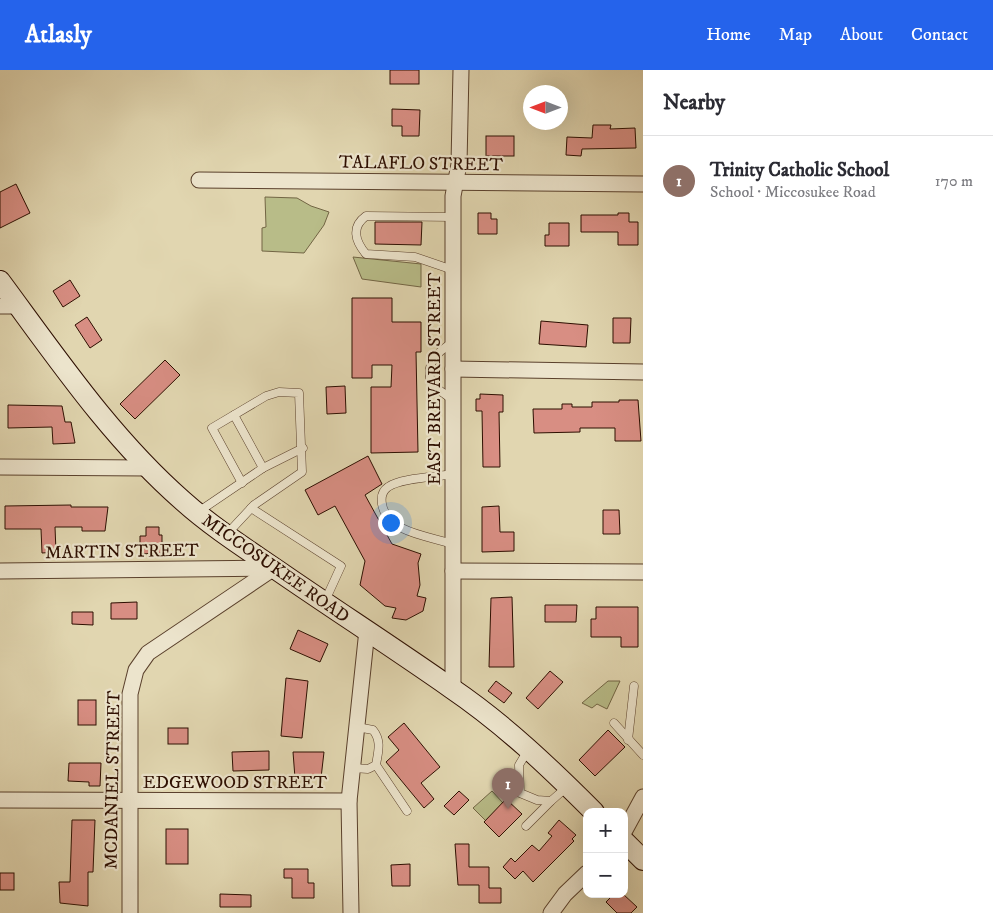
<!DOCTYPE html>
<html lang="en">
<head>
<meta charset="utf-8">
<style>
  body { margin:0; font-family:"IM FELL DW Pica",serif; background:#f7f7f7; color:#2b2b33 }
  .controls { position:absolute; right:15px; bottom:15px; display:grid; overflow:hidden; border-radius:10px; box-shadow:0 5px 20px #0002 }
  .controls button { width:45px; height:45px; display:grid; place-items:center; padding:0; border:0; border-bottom:1px solid #e1e1e2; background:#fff; color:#2b2b33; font:25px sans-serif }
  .compass { position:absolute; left:523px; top:15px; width:45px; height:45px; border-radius:50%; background:#fff; box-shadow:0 5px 20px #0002; rotate:270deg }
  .you { position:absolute; left:390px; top:452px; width:18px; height:18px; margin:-12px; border:4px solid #fff; border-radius:50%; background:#1a73e8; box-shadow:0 0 0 8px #1a73e833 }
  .badge { display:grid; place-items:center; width:32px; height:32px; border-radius:50%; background:#2563eb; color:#fff; font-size:16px; font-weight:700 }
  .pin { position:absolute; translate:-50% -41px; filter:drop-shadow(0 1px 2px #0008) }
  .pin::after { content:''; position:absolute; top:26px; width:18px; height:15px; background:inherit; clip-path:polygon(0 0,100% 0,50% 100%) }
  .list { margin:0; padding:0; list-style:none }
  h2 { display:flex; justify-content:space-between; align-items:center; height:65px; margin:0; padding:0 20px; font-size:21px }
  h2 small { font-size:16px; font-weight:400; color:#7c7c81 }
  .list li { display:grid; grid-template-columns:32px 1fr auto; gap:15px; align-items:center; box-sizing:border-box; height:90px; padding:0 20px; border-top:1px solid #e1e1e2 }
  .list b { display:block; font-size:19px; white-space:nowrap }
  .list p { margin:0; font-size:16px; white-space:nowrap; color:#7c7c81 }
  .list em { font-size:16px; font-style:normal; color:#7c7c81 }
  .map { position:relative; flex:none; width:643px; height:843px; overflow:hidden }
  header { display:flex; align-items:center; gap:30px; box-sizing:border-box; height:70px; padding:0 25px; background:#2563eb; color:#fff }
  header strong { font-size:24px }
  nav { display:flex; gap:28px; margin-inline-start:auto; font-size:18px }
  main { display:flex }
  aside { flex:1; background:#fff }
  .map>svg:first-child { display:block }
  .green { fill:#b8bc88; stroke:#726544 }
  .building { fill:#d88e83; stroke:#2d0e00 }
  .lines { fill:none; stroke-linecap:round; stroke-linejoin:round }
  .lane-casing { stroke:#5a402c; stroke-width:9 }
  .street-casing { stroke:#5a402c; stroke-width:17 }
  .secondary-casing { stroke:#2d0e00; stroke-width:22 }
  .lane { stroke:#ece4cc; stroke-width:8 }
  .street { stroke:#ece4cc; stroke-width:15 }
  .secondary { stroke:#ece4cc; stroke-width:20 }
  .labels { text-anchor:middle; stroke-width:4.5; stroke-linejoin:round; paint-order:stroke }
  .street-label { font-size:18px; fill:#2d0e00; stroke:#ece4cc }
</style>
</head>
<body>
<header>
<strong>Atlasly</strong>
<nav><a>Home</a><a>Map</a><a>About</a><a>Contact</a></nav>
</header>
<main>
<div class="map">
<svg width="643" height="843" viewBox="0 0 643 843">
  <rect width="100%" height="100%" fill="#e1d6b0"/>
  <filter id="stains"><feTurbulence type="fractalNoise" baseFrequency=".004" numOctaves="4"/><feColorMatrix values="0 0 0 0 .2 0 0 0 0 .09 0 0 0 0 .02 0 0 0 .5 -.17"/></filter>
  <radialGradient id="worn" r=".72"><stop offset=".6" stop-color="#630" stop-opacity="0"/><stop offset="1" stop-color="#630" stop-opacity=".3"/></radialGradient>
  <g class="green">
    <path d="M 265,127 L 297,128 L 311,136 L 329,142 L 324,155 L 304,183 L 262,181 L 262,158 L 266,157 Z"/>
    <path d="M 353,187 L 421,194 L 421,217 L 362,209 Z"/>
    <path d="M 608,611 L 620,611 L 607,639 L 597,634 L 592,638 L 582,633 Z"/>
    <path d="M 492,721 L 503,733 L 486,751 L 473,738 Z"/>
  </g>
  <g class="building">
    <rect x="390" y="0" width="29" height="14"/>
    <path d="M 392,39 L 420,40 L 419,66 L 402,66 L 402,56 L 392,56 Z"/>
    <path d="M 593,55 L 611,55 L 610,59 L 635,58 L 636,78 L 582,79 L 581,86 L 566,85 L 567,67 L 592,68 Z"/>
    <rect x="486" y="66" width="28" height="20"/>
    <path d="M 16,114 L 30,143 L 0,158 L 0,122 Z"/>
    <path d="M 478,143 L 491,143 L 491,149 L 497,149 L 497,164 L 478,164 Z"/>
    <path d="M 618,143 L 629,143 L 629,152 L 638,152 L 638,175 L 618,175 L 618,162 L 581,162 L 581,145 L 618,145 Z"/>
    <path d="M 375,152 L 422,152 L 421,175 L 375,174 Z"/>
    <path d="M 549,153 L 569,153 L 569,176 L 545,176 L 545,165 L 549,165 Z"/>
    <path d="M 70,210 L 80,226 L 63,237 L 53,221 Z"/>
    <path d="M 352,228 L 392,228 L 392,252 L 421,252 L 421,282 L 416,282 L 418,382 L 371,383 L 371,317 L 391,317 L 392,295 L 372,295 L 372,308 L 352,308 Z"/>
    <path d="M 87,247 L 102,270 L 90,278 L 75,255 Z"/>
    <path d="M 613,248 L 631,248 L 630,273 L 613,273 Z"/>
    <path d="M 541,251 L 588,255 L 586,277 L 539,274 Z"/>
    <path d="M 165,290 L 180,305 L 135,349 L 120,334 Z"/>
    <path d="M 345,316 L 346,343 L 327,344 L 326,317 Z"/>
    <path d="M 480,324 L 503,325 L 503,342 L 499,342 L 500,397 L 483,397 L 482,341 L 476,341 L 476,329 L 480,329 Z"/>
    <path d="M 619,330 L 638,330 L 641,371 L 615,371 L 615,358 L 580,358 L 580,362 L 534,363 L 533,339 L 562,339 L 562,334 L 572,334 L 572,337 L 592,337 L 592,332 L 619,332 Z"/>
    <path d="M 8,335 L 62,336 L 65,352 L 71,352 L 75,373 L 53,374 L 52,357 L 8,358 Z"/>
    <path d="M 368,386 L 382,414 L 365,425 L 392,474 L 421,484 L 418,493 L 420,515 L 417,526 L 426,528 L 423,541 L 406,550 L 392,548 L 396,538 L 385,536 L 360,515 L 365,491 L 335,436 L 318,445 L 305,420 Z"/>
    <path d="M 71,435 L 71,437 L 108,437 L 105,461 L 82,461 L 82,457 L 55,457 L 56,482 L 42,483 L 41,459 L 5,459 L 5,436 Z"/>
    <path d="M 499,436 L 500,462 L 514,462 L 514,481 L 482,482 L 482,437 Z"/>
    <path d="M 603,440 L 619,440 L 620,464 L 603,464 Z"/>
    <path d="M 146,457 L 159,457 L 159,465 L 162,465 L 162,483 L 140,484 L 140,466 L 146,466 Z"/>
    <path d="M 512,527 L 514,597 L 489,597 L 491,528 Z"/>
    <path d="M 137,532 L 137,549 L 111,549 L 111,533 Z"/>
    <path d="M 545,535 L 577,535 L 576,552 L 545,552 Z"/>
    <path d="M 596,537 L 638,537 L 638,577 L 621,577 L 621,567 L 591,567 L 591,549 L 596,549 Z"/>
    <path d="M 72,542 L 93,542 L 93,555 L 72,554 Z"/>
    <path d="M 298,560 L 328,574 L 320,592 L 290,579 Z"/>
    <path d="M 550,601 L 563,612 L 538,639 L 526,628 Z"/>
    <path d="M 286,608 L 308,611 L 302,668 L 281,666 Z"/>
    <path d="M 496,611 L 512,623 L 504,633 L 488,621 Z"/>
    <rect x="78" y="630" width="18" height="25"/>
    <path d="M 404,653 L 440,697 L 421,713 L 434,729 L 424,738 L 386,692 L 399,680 L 388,667 Z"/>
    <rect x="168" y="658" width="20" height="16"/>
    <path d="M 608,660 L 625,677 L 595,706 L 579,690 Z"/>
    <path d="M 269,681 L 269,700 L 233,701 L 232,682 Z"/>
    <path d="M 293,682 L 324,682 L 321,708 L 295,708 Z"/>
    <path d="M 69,693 L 101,693 L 100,716 L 89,716 L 89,712 L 68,711 Z"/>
    <path d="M 459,721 L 469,730 L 454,745 L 444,736 Z"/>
    <path d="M 506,729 L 522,744 L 499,767 L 484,752 Z"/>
    <path d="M 72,750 L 95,750 L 93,802 L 88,802 L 88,836 L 60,833 L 59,812 L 70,812 Z"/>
    <path d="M 559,750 L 576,765 L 572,769 L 574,771 L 533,812 L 523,801 L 515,809 L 503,797 L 511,788 L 515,792 L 532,775 L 539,781 L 552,766 L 548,763 Z"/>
    <rect x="166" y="759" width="22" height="35"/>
    <path d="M 455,774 L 469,774 L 469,797 L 489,797 L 489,818 L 501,818 L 501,833 L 479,833 L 479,815 L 458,815 Z"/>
    <path d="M 410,794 L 410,816 L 392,816 L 391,795 Z"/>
    <path d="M 284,799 L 308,799 L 308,813 L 314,813 L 314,828 L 292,828 L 292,808 L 284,808 Z"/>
    <rect x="0" y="803" width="14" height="17"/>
    <path d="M 220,824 L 251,825 L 251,837 L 220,837 Z"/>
    <path d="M 614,824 L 623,824 L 637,837 L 631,843 L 617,843 L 606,832 Z"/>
  </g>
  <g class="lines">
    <defs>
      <g id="lane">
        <path d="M 453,200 L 415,187 L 366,184 C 355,171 351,157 366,146 L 453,147"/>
        <path d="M 453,272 C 436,283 424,294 432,315 L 453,330"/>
        <path d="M 234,345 L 263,398"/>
        <path d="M 453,404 C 437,407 400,408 388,417 C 382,421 381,428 382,434 C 387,463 429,466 453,474"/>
        <path d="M 251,438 L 341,496 L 325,531"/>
        <path d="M 198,442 L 263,398 L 303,378"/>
        <path d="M 227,464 L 254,435 L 302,402 L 299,323 L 279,322 L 266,326 L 212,358 L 242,413"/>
        <path d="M 614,653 L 643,685"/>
        <path d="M 628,670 L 634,616"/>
        <path d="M 528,680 L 519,695 L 520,723 L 537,730 L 551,731 L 568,716"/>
        <path d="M 376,695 L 407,741"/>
        <path d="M 353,698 L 368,699 L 376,695 C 378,682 382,671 373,660 L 357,657"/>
        <path d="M 526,756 L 551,731"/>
      </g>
      <g id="street">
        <path d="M 199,110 L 643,114"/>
        <path d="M 0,236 L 18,236"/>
        <path d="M 453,299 L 643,302"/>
        <path d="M 0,397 L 147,398"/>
        <path d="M 0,501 L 274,498"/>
        <path d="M 453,501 L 643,502"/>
        <path d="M 453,618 L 453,126 L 459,94 L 461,0"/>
        <path d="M 0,730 L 349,731"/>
        <path d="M 624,762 L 643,727"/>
        <path d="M 130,843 L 130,624 L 136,600 L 148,583 L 274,498"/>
        <path d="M 351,843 L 349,731 L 367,560"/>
        <path d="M 551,843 L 565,824 L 587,803"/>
      </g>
      <g id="secondary">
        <path d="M 0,211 C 57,288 111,368 183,431 C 212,457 245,478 277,500 C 335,540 394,578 451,618 C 504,654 549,697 594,742"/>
        <path d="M 624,771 L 643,790"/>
      </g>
    </defs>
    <use href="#lane" class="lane-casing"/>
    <use href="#street" class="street-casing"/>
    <use href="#secondary" class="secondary-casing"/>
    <use href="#lane" class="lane"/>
    <use href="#street" class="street"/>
    <use href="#secondary" class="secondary"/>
  </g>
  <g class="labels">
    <g class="street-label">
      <text transform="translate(421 93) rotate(1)" y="6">TALAFLO STREET</text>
      <text transform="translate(434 309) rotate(-90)" y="6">EAST BREVARD STREET</text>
      <text transform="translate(122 481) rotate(-1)" y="6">MARTIN STREET</text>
      <text transform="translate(276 498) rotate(35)" y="6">MICCOSUKEE ROAD</text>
      <text transform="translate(112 710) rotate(-89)" y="6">MCDANIEL STREET</text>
      <text x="235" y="718">EDGEWOOD STREET</text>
    </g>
  </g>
  <rect width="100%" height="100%" filter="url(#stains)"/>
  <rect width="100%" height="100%" fill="url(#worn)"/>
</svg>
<div class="controls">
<button>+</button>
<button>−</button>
</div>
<svg class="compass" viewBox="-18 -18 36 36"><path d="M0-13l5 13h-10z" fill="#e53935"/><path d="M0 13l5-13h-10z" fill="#7c7c81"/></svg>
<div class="you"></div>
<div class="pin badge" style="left:508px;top:739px;background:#8d6e63">1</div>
</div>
<aside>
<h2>Nearby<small></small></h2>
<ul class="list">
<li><span class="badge" style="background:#8d6e63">1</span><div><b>Trinity Catholic School</b><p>School · Miccosukee Road</p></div><em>170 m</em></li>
</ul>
</aside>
</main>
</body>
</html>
